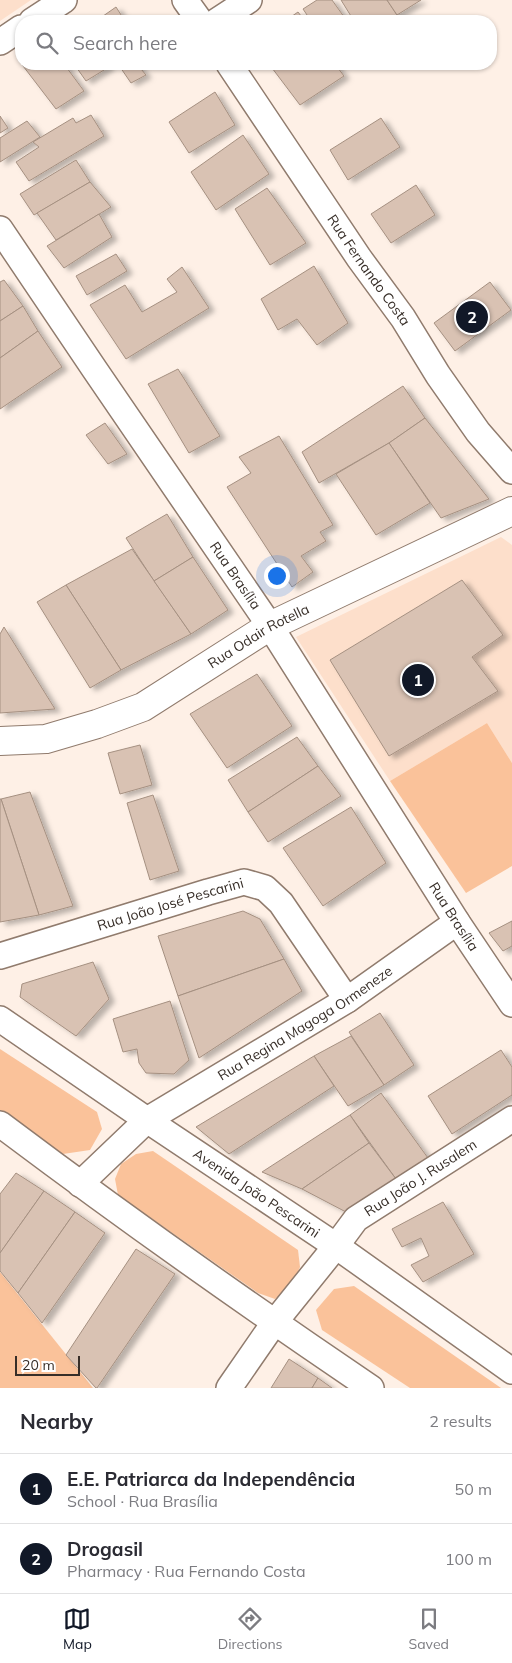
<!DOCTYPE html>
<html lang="en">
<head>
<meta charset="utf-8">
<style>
  body { margin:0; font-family:Mulish,sans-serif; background:#f2f2f3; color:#2b2b33 }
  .scale { position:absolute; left:15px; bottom:12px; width:65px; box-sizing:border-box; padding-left:5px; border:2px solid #372e28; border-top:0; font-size:14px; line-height:18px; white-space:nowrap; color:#372e28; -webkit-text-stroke:4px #fff; paint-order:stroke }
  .you { position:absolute; left:276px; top:575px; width:18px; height:18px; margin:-12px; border:4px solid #fff; border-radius:50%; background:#1a73e8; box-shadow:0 0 0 8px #1a73e833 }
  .badge { display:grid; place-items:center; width:32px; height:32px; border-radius:50%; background:#111827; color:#fff; font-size:16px; font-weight:700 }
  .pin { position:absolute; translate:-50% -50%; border:2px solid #fff; box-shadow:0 1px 5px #0006 }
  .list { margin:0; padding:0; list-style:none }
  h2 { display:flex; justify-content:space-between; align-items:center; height:65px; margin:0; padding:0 20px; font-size:21px }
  h2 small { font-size:16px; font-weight:400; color:#7c7c81 }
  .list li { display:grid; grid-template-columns:32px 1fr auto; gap:15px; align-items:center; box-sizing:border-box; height:70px; padding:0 20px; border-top:1px solid #e1e1e2 }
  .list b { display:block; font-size:19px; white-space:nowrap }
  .list p { margin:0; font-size:16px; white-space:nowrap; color:#7c7c81 }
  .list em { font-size:16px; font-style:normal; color:#7c7c81 }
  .icon { flex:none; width:28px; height:28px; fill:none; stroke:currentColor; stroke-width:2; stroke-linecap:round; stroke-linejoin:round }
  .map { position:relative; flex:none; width:512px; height:1388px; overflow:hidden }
  .search { position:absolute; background:#fff; box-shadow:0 1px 4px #0004; left:15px; right:15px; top:15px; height:55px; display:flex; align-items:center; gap:12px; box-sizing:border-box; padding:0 18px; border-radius:20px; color:#7c7c81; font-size:19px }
  .sheet { height:205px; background:#fff }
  nav { display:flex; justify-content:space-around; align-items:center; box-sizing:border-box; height:70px; border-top:1px solid #e1e1e2; background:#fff; font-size:14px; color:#7c7c81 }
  nav a { display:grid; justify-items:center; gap:2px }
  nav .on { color:#111827 }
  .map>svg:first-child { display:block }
  .built { fill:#fddfcb }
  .green { fill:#fac29a }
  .building { fill:#d9c2b3; stroke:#a59081; filter:url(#shadow) }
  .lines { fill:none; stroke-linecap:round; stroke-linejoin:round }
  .minor-casing { stroke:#907b6d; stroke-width:28 }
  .major-casing { stroke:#907b6d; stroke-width:30 }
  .minor { stroke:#fff; stroke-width:25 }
  .major { stroke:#fff; stroke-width:28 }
  .labels { text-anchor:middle; stroke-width:4.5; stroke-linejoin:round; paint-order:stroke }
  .street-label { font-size:14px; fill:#372e28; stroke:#fff }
</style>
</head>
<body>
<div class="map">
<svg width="512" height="1388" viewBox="0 0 512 1388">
  <defs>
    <filter id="shadow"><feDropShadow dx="5.5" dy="3" stdDeviation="2.5" flood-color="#0004"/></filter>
  </defs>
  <rect width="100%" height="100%" fill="#fef0e6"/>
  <g class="built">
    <path d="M 0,0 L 31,0 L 0,21 Z"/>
    <path d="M 501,537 L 512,545 L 512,763 L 487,723 L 390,781 L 296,637 Z"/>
  </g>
  <g class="green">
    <path d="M 487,723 L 512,763 L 512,866 L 466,893 L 390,781 Z"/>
    <path d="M 0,1049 L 97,1112 L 102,1129 L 90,1150 L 63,1154 L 0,1111 Z"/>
    <path d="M 153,1151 L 298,1250 L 300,1267 L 291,1287 L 275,1299 L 258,1293 L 118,1195 L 115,1179 L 121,1164 L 136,1154 Z"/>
    <path d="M 0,1272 L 93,1388 L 0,1388 Z"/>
    <path d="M 354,1286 L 501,1388 L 410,1388 L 322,1330 L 316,1310 L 334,1289 Z"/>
  </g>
  <g class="building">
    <path d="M 317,0 L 332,0 L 347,21 L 311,21 L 303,9 Z"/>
    <path d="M 341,0 L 387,0 L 401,21 L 354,21 Z"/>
    <path d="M 387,0 L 421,0 L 397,15 Z"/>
    <path d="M 116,7 L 125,21 L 96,21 Z"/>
    <path d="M 298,12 L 305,21 L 285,21 Z"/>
    <path d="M 21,61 L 21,64 L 64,64 L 84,91 L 56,109 L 20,62 Z"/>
    <path d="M 74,64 L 106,64 L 109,67 L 86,81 Z"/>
    <path d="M 118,64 L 137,64 L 146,75 L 131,83 Z"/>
    <path d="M 269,64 L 335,64 L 344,76 L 300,105 Z"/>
    <path d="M 215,92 L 235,125 L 189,153 L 169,122 Z"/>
    <path d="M 91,115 L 104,136 L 29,181 L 16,162 L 39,147 L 33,142 L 73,118 L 76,123 Z"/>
    <path d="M 0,116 L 8,128 L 0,133 Z"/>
    <path d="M 381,118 L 400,147 L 348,180 L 330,150 Z"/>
    <path d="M 27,121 L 40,137 L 0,162 L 0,138 Z"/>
    <path d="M 243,135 L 269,174 L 216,210 L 191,172 Z"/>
    <path d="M 76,160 L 90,182 L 34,215 L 20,194 Z"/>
    <path d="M 90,182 L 111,207 L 56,240 L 37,213 Z"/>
    <path d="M 416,185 L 435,215 L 391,243 L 371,214 Z"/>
    <path d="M 267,188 L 306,243 L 270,265 L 235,209 Z"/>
    <path d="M 99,214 L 112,237 L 64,268 L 47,246 Z"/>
    <path d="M 116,254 L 127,271 L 87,295 L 76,276 Z"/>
    <path d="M 314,266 L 348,323 L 317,345 L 297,319 L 278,330 L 261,299 Z"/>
    <path d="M 182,267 L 209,308 L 126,359 L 90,305 L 125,285 L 142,312 L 177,292 L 167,279 Z"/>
    <path d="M 4,280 L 23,306 L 0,321 L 0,282 Z"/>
    <path d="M 490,282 L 511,310 L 455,351 L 434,323 Z"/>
    <path d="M 23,306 L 38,331 L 0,358 L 0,321 Z"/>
    <path d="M 38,331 L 62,367 L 0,409 L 0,358 Z"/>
    <path d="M 178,369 L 220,436 L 189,453 L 148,384 Z"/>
    <path d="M 403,386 L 425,418 L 389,443 L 319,483 L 302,452 Z"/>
    <path d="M 425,418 L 489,499 L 441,518 L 389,443 Z"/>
    <path d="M 105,423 L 127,454 L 108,464 L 86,435 Z"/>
    <path d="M 279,436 L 333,525 L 320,532 L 326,541 L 301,556 L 313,572 L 292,587 L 227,487 L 251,473 L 239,457 Z"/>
    <path d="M 389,443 L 430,503 L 376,535 L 336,474 Z"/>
    <path d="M 167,514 L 193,557 L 154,581 L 126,538 Z"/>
    <path d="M 132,549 L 191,634 L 121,670 L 66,585 Z"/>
    <path d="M 193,557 L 228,610 L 191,634 L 154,581 Z"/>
    <path d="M 462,580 L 503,635 L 472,657 L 498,691 L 389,756 L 330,660 Z"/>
    <path d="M 66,585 L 121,670 L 90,688 L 37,602 Z"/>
    <path d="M 4,627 L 55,709 L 0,713 L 0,634 Z"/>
    <path d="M 257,674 L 292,726 L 227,768 L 190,714 Z"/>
    <path d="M 297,737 L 318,766 L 248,812 L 228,780 Z"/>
    <path d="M 140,745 L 152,785 L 120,794 L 108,753 Z"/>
    <path d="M 318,766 L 341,796 L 268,842 L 248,812 Z"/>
    <path d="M 30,792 L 73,906 L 39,915 L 1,799 Z"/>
    <path d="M 153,795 L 179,871 L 150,880 L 127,803 Z"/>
    <path d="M 0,799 L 1,799 L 39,915 L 0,922 Z"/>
    <path d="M 351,807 L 386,863 L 323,906 L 283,848 Z"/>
    <path d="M 243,911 L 260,919 L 284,959 L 178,996 L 158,936 Z"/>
    <path d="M 512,921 L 512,946 L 503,951 L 489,933 Z"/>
    <path d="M 284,959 L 302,991 L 199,1058 L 178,996 Z"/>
    <path d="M 93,962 L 109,999 L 76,1036 L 20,997 L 22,984 Z"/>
    <path d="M 170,1001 L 189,1060 L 174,1074 L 146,1073 L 139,1063 L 137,1049 L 123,1052 L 113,1019 Z"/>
    <path d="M 380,1013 L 414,1065 L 384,1085 L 349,1032 Z"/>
    <path d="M 351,1036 L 384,1085 L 348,1106 L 314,1056 Z"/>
    <path d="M 501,1050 L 512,1067 L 512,1095 L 452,1134 L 428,1096 Z"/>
    <path d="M 314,1056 L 334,1086 L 229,1154 L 196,1127 Z"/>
    <path d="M 381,1093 L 428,1158 L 396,1179 L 350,1115 Z"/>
    <path d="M 350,1115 L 369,1143 L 302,1189 L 262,1172 Z"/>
    <path d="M 369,1143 L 396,1179 L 346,1212 L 302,1189 Z"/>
    <path d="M 16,1173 L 44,1191 L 0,1253 L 0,1194 Z"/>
    <path d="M 44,1191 L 75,1212 L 18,1293 L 0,1271 L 0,1253 Z"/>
    <path d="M 443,1202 L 474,1254 L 423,1282 L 411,1265 L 429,1256 L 421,1238 L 402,1247 L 392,1229 Z"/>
    <path d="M 75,1212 L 105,1233 L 42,1323 L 18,1293 Z"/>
    <path d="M 136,1249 L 175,1274 L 97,1388 L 96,1388 L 66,1355 Z"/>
    <path d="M 289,1359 L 318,1378 L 312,1388 L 271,1388 Z"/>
    <path d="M 318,1378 L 332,1388 L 312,1388 Z"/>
  </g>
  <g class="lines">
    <defs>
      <g id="minor">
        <path d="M 185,0 L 200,21"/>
        <path d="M 32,21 L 64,0"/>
        <path d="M 217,21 L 249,0"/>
        <path d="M 0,42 L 21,28"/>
        <path id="s1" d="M 229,64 L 359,258 L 403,318 L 438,375 L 478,432 L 512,471"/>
        <path id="s2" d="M 0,229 L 95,370 L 270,626 L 457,922 L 512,1004"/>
        <path id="s3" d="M 0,956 L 208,892 L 244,882 L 265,888 L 281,903 L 347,1000"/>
        <path id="s4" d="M 0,1019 L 147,1120 L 336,1246 L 512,1371"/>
        <path d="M 0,1124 C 121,1215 245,1303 371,1388"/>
        <path id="s5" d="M 80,1184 L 147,1120 L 347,1000 L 457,922"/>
        <path id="s6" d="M 229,1388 L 274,1323 L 336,1246 L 356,1219 L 512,1119"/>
      </g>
      <g id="major">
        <path id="s7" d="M 0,741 L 46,739 L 97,724 L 143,707 L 270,626 L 512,511"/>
      </g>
    </defs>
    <use href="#minor" class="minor-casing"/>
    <use href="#major" class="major-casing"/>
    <use href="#minor" class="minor"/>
    <use href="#major" class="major"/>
  </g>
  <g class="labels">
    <g class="street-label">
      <text dy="5" stroke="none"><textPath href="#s1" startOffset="249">Rua Fernando Costa</textPath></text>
      <text dy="5" stroke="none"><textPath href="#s2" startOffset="419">Rua Brasília</textPath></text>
      <text dy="5" stroke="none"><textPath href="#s7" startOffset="284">Rua Odair Rotella</textPath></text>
      <text dy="5" stroke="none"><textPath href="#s3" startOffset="178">Rua João José Pescarini</textPath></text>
      <text dy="5" stroke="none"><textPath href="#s2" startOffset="824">Rua Brasília</textPath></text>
      <text dy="5" stroke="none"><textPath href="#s5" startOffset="278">Rua Regina Magoga Ormeneze</textPath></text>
      <text dy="5" stroke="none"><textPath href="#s6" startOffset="288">Rua João J. Rusalem</textPath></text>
      <text dy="5" stroke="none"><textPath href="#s4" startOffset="310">Avenida João Pescarini</textPath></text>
    </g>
  </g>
</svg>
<div class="scale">20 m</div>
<div class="you"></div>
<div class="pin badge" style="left:418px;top:680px">1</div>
<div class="pin badge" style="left:472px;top:317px">2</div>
<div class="search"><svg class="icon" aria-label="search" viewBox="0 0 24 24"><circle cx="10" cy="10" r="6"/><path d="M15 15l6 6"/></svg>Search here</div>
</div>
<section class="sheet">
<h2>Nearby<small>2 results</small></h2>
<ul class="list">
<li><span class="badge">1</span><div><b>E.E. Patriarca da Independência</b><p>School · Rua Brasília</p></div><em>50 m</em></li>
<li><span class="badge">2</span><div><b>Drogasil</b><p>Pharmacy · Rua Fernando Costa</p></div><em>100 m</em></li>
</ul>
</section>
<nav>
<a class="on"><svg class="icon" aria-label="map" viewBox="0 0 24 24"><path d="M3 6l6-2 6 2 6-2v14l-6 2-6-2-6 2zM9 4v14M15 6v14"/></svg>Map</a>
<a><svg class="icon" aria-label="directions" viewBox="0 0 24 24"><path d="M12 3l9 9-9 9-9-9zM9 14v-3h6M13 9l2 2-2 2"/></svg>Directions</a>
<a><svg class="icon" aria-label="saved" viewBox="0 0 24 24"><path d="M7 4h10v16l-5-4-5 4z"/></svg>Saved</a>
</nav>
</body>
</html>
